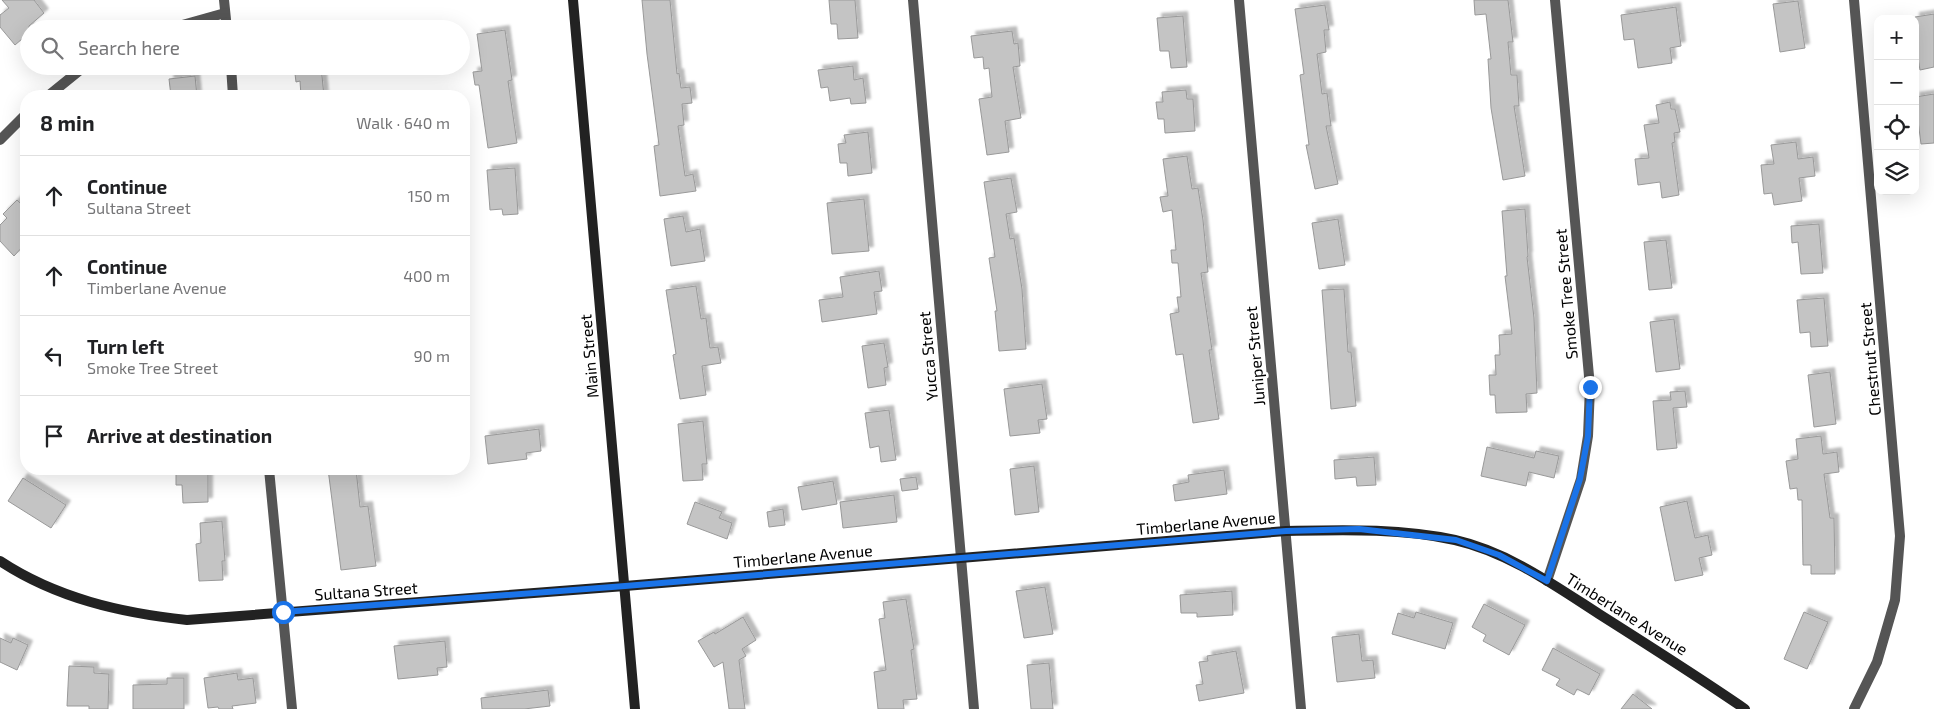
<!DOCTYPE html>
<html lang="en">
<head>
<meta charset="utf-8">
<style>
  body { margin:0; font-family:"Exo 2",sans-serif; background:#f2f2f2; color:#202124 }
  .controls { position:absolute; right:15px; top:15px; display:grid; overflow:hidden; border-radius:10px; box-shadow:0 5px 20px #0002 }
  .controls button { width:45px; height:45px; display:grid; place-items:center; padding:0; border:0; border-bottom:1px solid #e0e0e0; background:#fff; color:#202124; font:25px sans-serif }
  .stop { position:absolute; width:15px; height:15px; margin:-11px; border:4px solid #1a73e8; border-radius:50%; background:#fff }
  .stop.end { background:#1a73e8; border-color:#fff; box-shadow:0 1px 5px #0008 }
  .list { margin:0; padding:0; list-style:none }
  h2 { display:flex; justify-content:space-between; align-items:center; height:65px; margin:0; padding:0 20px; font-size:21px }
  h2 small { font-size:16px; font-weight:400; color:#757577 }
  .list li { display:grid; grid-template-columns:32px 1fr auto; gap:15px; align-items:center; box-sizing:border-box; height:80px; padding:0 20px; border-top:1px solid #e0e0e0 }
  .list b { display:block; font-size:19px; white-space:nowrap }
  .list p { margin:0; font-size:16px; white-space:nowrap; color:#757577 }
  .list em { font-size:16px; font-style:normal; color:#757577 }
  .icon { flex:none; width:28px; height:28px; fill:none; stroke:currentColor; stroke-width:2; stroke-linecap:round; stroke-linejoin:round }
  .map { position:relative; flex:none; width:1934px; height:709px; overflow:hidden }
  .search { position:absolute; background:#fff; box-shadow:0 5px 20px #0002; left:20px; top:20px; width:450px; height:55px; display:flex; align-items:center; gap:12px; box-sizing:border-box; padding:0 18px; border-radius:28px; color:#757577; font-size:19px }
  .panel { position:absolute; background:#fff; box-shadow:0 5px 20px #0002; left:20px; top:90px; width:450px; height:385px; border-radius:20px }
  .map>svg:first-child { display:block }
  .building { fill:#c4c4c4; stroke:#999; filter:url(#shadow) }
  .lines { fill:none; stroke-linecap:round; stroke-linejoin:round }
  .street { stroke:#555; stroke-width:10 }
  .secondary { stroke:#222; stroke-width:10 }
  .route { stroke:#1a73e8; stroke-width:6 }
  .labels { text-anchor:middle; stroke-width:5; stroke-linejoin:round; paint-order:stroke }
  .street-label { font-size:16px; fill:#000; stroke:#fff }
</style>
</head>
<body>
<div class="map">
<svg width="1934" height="709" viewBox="0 0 1934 709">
  <defs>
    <filter id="shadow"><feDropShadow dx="4.5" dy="-4.5" stdDeviation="1" flood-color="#0004"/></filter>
  </defs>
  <rect width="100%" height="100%" fill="#fff"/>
  <g class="building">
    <path d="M 2,0 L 34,0 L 44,13 L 29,26 L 29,33 L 15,45 L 0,27 L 0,15 L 9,8 Z"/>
    <path d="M 642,0 L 670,0 L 677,74 L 679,73 L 681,88 L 690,87 L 692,103 L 682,104 L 684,125 L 678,126 L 685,176 L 693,174 L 696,191 L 660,196 L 654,146 L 659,145 L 647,54 Z"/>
    <path d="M 829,0 L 855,0 L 858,38 L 838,39 L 837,24 L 831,24 Z"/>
    <path d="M 1474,0 L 1508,0 L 1513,42 L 1508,42 L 1511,75 L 1517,75 L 1519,106 L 1514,106 L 1525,176 L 1503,180 L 1491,108 L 1488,59 L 1491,59 L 1486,14 L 1475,15 Z"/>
    <path d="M 1798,1 L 1805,48 L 1780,52 L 1773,4 Z"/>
    <path d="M 1325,5 L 1329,30 L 1324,30 L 1326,52 L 1317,54 L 1322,94 L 1327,93 L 1331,126 L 1326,126 L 1338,184 L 1315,189 L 1306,145 L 1309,145 L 1300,75 L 1304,74 L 1295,9 Z"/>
    <path d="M 1676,7 L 1681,46 L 1670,48 L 1672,63 L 1638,68 L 1634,39 L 1624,40 L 1621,15 Z"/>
    <path d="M 1934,14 L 1934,67 L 1920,70 L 1915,41 L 1915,17 Z"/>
    <path d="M 1183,16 L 1187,67 L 1171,68 L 1169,51 L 1160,51 L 1157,18 Z"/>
    <path d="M 505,30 L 512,80 L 508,81 L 517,143 L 488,148 L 479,85 L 475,85 L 473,72 L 482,71 L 477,34 Z"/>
    <path d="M 1012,31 L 1014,44 L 1018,43 L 1020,66 L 1013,67 L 1021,118 L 1005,121 L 1009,152 L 987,155 L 979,99 L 992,97 L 989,68 L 984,69 L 983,57 L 974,58 L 971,36 Z"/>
    <path d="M 294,66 L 321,66 L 324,96 L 301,96 L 300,81 L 296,82 Z"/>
    <path d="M 853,66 L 854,80 L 863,78 L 866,103 L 851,104 L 850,98 L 830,101 L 828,87 L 821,88 L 818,70 Z"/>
    <path d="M 195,76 L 197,96 L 171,96 L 169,79 Z"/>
    <path d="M 1186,90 L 1187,99 L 1193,99 L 1195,131 L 1165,133 L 1164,119 L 1158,119 L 1156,102 L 1163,102 L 1162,92 Z"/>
    <path d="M 1934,94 L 1934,143 L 1921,144 L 1915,97 Z"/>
    <path d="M 1670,102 L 1671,109 L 1675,109 L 1680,132 L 1674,133 L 1675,142 L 1672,143 L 1679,195 L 1662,198 L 1660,182 L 1638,185 L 1635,159 L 1649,158 L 1644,125 L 1659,123 L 1656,105 Z"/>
    <path d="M 868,132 L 872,173 L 848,176 L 847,163 L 840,163 L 838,144 L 846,143 L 844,135 Z"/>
    <path d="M 1796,142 L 1798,159 L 1813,157 L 1815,176 L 1799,178 L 1802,201 L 1774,205 L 1772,193 L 1764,194 L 1761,165 L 1774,164 L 1771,145 Z"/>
    <path d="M 1187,156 L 1192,189 L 1198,188 L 1203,220 L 1208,272 L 1201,273 L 1212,350 L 1209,350 L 1219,419 L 1193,423 L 1183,354 L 1176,355 L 1170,314 L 1179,312 L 1177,297 L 1181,297 L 1178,263 L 1172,263 L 1171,250 L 1176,250 L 1172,210 L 1163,212 L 1160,197 L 1168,196 L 1163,159 Z"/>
    <path d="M 515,168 L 518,214 L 503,215 L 502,209 L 490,210 L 487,170 Z"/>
    <path d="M 1011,178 L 1017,212 L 1006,214 L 1010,239 L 1014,238 L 1022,289 L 1026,349 L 999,351 L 995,311 L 997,311 L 989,258 L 995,257 L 984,182 Z"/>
    <path d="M 864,199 L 869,251 L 832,254 L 827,203 Z"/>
    <path d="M 17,200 L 26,209 L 26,243 L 14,256 L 0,241 L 0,225 L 7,218 L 3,214 Z"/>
    <path d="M 1525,209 L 1528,256 L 1527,257 L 1534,318 L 1537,393 L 1526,394 L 1527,412 L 1496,413 L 1495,395 L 1490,395 L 1489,375 L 1496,375 L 1495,355 L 1500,355 L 1499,335 L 1512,334 L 1505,276 L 1507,276 L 1502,211 Z"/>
    <path d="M 683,216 L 686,232 L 700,229 L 705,261 L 671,266 L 664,219 Z"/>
    <path d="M 1338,219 L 1345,265 L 1319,269 L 1312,223 Z"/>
    <path d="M 1819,224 L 1823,273 L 1801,274 L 1798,242 L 1792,243 L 1791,226 Z"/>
    <path d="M 1666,240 L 1672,288 L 1649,290 L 1644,242 Z"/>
    <path d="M 879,271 L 882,291 L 874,292 L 877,314 L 822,322 L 819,300 L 843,297 L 840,277 Z"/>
    <path d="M 696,286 L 701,319 L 706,318 L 710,348 L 718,347 L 721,363 L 702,366 L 706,395 L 680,399 L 673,355 L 676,354 L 666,290 Z"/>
    <path d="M 1344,289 L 1348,352 L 1351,352 L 1356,406 L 1331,409 L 1322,290 Z"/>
    <path d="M 1824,298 L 1828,346 L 1811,347 L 1810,332 L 1800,333 L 1797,300 Z"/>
    <path d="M 1674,319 L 1680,369 L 1656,372 L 1650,322 Z"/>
    <path d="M 884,343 L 888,367 L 884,368 L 886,385 L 868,388 L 862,346 Z"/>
    <path d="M 1830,372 L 1836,424 L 1814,427 L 1808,375 Z"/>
    <path d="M 1042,384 L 1047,419 L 1038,420 L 1040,433 L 1010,436 L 1004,389 Z"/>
    <path d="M 1685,391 L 1687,407 L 1673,408 L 1677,448 L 1657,450 L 1653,401 L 1671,400 L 1670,392 Z"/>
    <path d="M 889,410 L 896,460 L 881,462 L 879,446 L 870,448 L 865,413 Z"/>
    <path d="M 703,421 L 707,464 L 702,464 L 703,480 L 683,481 L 678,424 Z"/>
    <path d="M 539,429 L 541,451 L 526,453 L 527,459 L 488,464 L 485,436 Z"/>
    <path d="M 1821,436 L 1823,454 L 1837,452 L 1839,472 L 1824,474 L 1830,518 L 1834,518 L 1835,574 L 1811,574 L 1811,565 L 1803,565 L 1802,500 L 1798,500 L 1797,488 L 1790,489 L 1786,461 L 1798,459 L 1796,439 Z"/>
    <path d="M 1487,447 L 1534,458 L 1536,451 L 1559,456 L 1554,478 L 1529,472 L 1526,486 L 1481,476 Z"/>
    <path d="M 1374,457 L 1376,485 L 1357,486 L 1356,477 L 1335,479 L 1334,460 Z"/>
    <path d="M 1034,466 L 1039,512 L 1015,515 L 1010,469 Z"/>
    <path d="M 176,469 L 208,469 L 208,502 L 183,503 L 182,485 L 176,485 Z"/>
    <path d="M 328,469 L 356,469 L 360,507 L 368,506 L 376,566 L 341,570 Z"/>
    <path d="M 1224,470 L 1227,494 L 1175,501 L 1173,485 L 1189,482 L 1188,475 Z"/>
    <path d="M 916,477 L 918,489 L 902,491 L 900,479 Z"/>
    <path d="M 23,478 L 66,505 L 51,528 L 8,501 Z"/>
    <path d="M 833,481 L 837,504 L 802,510 L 798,487 Z"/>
    <path d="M 894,495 L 897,522 L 843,528 L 840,502 Z"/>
    <path d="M 1687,501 L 1695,538 L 1708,535 L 1712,555 L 1699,558 L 1703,575 L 1675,581 L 1660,507 Z"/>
    <path d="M 695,502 L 722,512 L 719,518 L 732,523 L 727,539 L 687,524 Z"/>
    <path d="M 783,509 L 785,525 L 769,527 L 767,512 Z"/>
    <path d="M 222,521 L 225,561 L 222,561 L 223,580 L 199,581 L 196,544 L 201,543 L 200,523 Z"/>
    <path d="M 1045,587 L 1053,634 L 1024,638 L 1016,591 Z"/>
    <path d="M 1232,591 L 1233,615 L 1197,617 L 1197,613 L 1181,613 L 1180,595 Z"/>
    <path d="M 906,599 L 914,649 L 911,650 L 917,699 L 903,700 L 904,709 L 878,709 L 874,672 L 886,670 L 879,619 L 885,618 L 883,602 Z"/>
    <path d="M 1484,604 L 1525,625 L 1509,655 L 1483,641 L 1486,635 L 1472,627 Z"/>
    <path d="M 1416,612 L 1453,623 L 1445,649 L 1392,634 L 1398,613 L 1414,618 Z"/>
    <path d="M 1804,612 L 1828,622 L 1807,669 L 1784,659 Z"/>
    <path d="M 743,617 L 756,640 L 742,649 L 746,656 L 739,660 L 745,709 L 729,709 L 723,662 L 714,667 L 698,641 L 714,632 L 715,634 Z"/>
    <path d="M 1359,634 L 1362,661 L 1373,660 L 1375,678 L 1337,682 L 1332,637 Z"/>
    <path d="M 0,638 L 11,643 L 13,638 L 28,645 L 17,670 L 0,662 Z"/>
    <path d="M 445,641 L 447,667 L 437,668 L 438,675 L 398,679 L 394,646 Z"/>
    <path d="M 1553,648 L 1600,674 L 1589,695 L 1577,689 L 1574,695 L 1556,685 L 1560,679 L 1542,670 Z"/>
    <path d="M 1236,651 L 1244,693 L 1199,701 L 1196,685 L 1203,684 L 1199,662 L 1208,661 L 1207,656 Z"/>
    <path d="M 1049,663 L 1053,709 L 1031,709 L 1027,665 Z"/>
    <path d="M 69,666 L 94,667 L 94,673 L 109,674 L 108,709 L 89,709 L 89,706 L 67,706 Z"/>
    <path d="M 237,673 L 238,680 L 253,678 L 256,703 L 232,706 L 233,709 L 219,709 L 218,707 L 208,708 L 204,678 Z"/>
    <path d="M 167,678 L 184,678 L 184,709 L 133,709 L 133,685 L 167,684 Z"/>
    <path d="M 548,690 L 550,706 L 524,709 L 482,709 L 481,698 Z"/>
    <path d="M 1633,694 L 1652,709 L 1621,709 Z"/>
  </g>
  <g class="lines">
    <g class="street">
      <path d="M 224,0 L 227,29"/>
      <path d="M 913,0 L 974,709"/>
      <path d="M 1239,0 L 1301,709"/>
      <path d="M 168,29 L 225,13"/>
      <path d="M 231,66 L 233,96"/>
      <path d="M 48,96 L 85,66"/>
      <path d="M 0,140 L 26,114"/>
      <path d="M 269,469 L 292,709"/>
      <path d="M 1547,581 L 1581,479 L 1588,436 L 1590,387 L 1555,0"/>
      <path d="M 1854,709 L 1877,662 L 1895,600 L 1900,536 L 1854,0"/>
    </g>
    <g class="secondary">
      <path d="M 573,0 L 635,709"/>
      <path d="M 0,561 C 56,598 121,613 187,620 L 625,586 L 1286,531 C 1342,530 1400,528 1455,540 C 1508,552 1554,585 1599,614 C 1648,645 1697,676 1745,709"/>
    </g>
  </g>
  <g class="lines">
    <path class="route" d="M 283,612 L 625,586 L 1286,531 L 1359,529 L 1456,540 L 1499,555 L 1547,581 L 1580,479 L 1588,436 L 1590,387"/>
  </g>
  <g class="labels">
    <g class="street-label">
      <text transform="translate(1566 294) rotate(-95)" y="6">Smoke Tree Street</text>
      <text transform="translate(589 356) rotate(-95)" y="6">Main Street</text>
      <text transform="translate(928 356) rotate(-95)" y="6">Yucca Street</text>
      <text transform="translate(1255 356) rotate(-95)" y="6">Juniper Street</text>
      <text transform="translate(1870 359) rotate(-95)" y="6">Chestnut Street</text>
      <text transform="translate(1206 523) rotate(-5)" y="6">Timberlane Avenue</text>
      <text transform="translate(803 556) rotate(-5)" y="6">Timberlane Avenue</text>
      <text transform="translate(366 591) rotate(-4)" y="6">Sultana Street</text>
      <text transform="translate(1627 614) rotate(32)" y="6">Timberlane Avenue</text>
    </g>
  </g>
</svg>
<div class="controls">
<button>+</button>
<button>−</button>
<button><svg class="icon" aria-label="locate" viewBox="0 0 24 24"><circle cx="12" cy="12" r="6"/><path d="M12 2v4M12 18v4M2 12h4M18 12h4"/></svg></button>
<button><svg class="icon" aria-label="layers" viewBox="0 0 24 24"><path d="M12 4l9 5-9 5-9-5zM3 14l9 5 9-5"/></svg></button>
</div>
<div class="stop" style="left:283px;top:612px"></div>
<div class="stop end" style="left:1590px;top:387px"></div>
<div class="search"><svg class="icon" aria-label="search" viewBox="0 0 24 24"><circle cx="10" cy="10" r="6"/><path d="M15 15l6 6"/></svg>Search here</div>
<section class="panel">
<h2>8 min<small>Walk · 640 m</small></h2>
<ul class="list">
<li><svg class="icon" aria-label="ahead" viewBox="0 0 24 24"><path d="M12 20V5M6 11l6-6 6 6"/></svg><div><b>Continue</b><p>Sultana Street</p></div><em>150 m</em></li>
<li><svg class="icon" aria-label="ahead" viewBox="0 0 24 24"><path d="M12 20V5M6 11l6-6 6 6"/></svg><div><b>Continue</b><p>Timberlane Avenue</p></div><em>400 m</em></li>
<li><svg class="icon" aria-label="left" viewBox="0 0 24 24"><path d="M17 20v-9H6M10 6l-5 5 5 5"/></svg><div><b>Turn left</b><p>Smoke Tree Street</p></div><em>90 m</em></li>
<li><svg class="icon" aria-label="arrive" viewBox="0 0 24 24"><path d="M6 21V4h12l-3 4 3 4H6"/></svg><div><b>Arrive at destination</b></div></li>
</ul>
</section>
</div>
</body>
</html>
